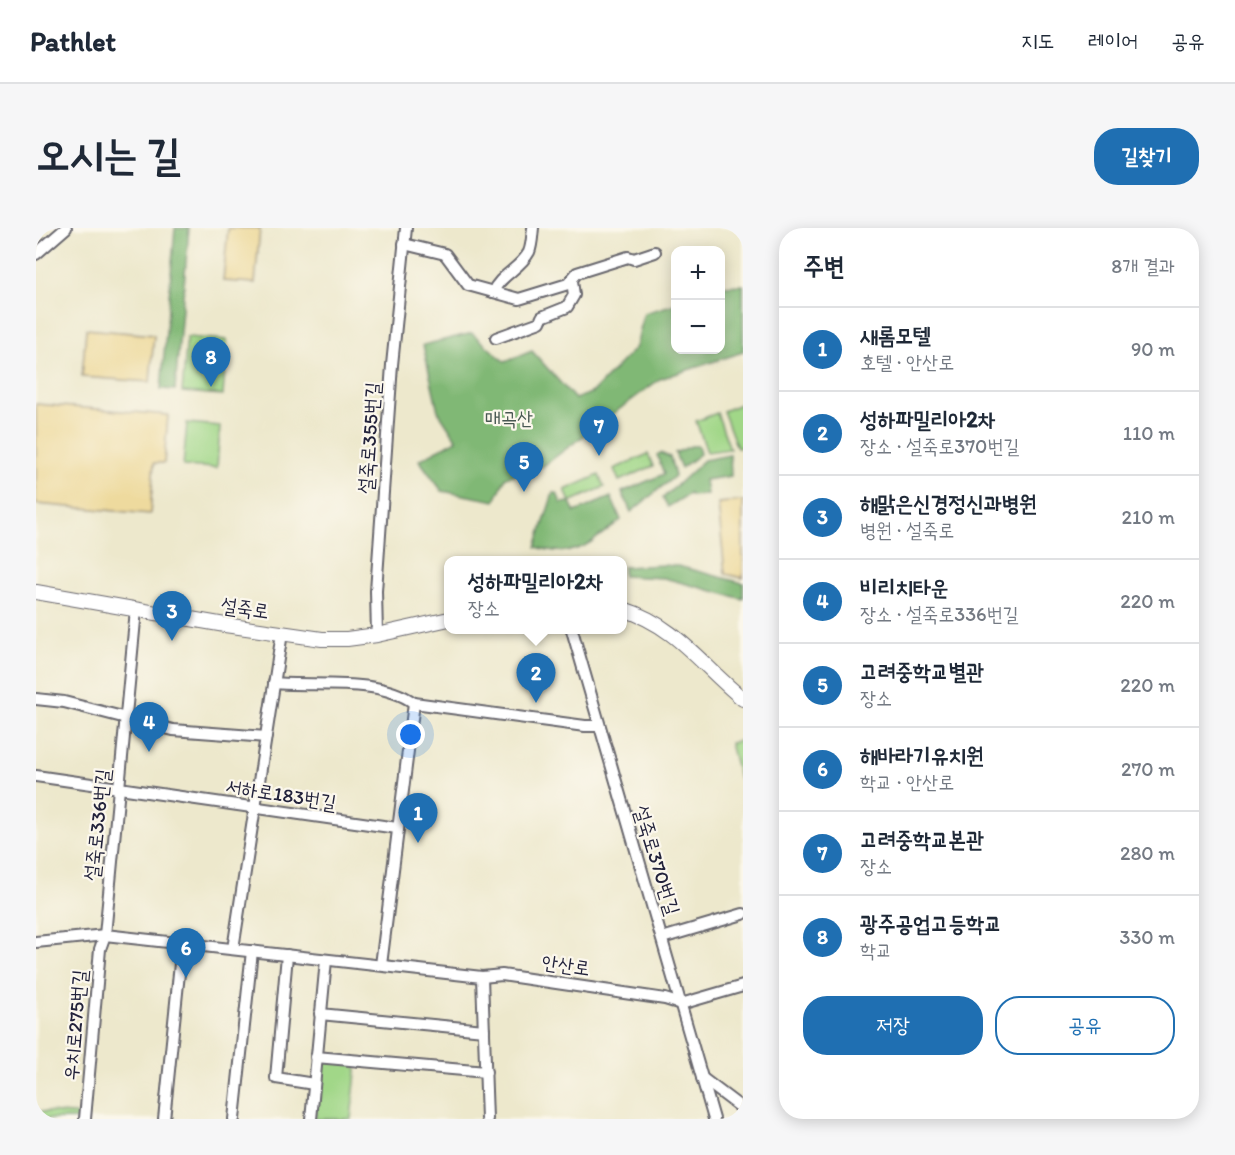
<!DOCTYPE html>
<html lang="ko">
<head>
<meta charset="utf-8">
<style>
  body { margin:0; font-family:Itim,"Poor Story",sans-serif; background:#f6f6f7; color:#1f2937 }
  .controls { position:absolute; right:18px; top:18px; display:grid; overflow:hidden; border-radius:12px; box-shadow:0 3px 15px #0003 }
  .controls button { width:54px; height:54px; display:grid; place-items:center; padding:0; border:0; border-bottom:2px solid #e0e1e3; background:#fff; color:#1f2937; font:30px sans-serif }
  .you { position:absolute; left:375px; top:507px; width:21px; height:21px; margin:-15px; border:4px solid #fff; border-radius:50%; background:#1a73e8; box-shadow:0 0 0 9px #1a73e833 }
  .badge { display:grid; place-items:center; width:39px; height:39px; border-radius:50%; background:#1f6fb2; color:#fff; font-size:20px; font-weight:700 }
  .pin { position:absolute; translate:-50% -50px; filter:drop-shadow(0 2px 3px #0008) }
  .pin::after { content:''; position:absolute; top:32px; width:21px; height:18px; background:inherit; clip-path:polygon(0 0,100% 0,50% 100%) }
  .popup { position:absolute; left:408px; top:328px; width:183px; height:78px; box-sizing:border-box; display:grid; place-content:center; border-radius:12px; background:#fff; filter:drop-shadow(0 2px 4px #0005); font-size:20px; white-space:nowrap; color:#747a83 }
  .popup b { font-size:22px; color:#1f2937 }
  .popup::after { content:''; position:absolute; left:50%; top:100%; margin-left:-12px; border:12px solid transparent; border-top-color:#fff }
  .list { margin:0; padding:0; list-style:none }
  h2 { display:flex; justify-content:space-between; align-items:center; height:78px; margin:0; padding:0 24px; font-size:26px }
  h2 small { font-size:20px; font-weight:400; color:#747a83 }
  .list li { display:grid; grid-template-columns:39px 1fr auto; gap:18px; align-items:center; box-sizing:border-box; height:84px; padding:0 24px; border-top:2px solid #e0e1e3 }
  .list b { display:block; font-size:22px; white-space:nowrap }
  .list p { margin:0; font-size:20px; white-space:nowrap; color:#747a83 }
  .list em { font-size:20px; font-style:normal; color:#747a83 }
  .actions { display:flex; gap:12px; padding:18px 24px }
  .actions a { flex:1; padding:14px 0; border:2px solid #1f6fb2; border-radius:24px; text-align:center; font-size:21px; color:#1f6fb2 }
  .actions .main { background:#1f6fb2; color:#fff }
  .map { position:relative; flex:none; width:707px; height:891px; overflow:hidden; border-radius:24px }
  header { display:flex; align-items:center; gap:36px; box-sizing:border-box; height:84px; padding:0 30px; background:#fff; border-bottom:2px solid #e0e1e3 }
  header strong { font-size:28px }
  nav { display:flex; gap:33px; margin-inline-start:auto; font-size:21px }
  .intro { display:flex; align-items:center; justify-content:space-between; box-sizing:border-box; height:144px; padding:0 36px }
  h1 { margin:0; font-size:42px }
  .button { padding:15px 27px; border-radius:24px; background:#1f6fb2; color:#fff; font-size:21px; font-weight:700 }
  main { display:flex; gap:36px; padding:0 36px }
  aside { flex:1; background:#fff; border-radius:24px; box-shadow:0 3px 15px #0003 }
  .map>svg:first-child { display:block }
  .green { fill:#a1d788; stroke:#627c62; stroke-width:1.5 }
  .forest { fill:#80b874; stroke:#516d58; stroke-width:1.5 }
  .sand { fill:#eeda9e; stroke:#887e6c; stroke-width:1.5 }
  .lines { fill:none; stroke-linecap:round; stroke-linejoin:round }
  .minor-casing { stroke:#69676e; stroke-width:14 }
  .major-casing { stroke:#69676e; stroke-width:16 }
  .minor { stroke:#fff; stroke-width:10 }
  .major { stroke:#fff; stroke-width:14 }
  .labels { text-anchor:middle; stroke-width:4.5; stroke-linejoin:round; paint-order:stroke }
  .park-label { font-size:20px; fill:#485852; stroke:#fbf7ec }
  .street-label { font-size:20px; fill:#22223b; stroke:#fbf7ec }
</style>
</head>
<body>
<header>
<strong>Pathlet</strong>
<nav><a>지도</a><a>레이어</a><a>공유</a></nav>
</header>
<div class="intro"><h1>오시는 길</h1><a class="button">길찾기</a></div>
<main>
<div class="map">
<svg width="707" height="891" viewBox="0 0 707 891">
  <rect width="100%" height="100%" fill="#fbf7ec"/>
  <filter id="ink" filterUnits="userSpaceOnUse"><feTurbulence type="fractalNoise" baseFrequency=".0167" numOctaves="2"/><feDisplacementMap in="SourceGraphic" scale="12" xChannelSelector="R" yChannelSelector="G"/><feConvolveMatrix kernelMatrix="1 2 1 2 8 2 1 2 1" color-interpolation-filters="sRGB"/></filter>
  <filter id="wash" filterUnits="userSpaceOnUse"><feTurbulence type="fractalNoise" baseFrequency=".008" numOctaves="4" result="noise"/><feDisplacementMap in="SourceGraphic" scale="24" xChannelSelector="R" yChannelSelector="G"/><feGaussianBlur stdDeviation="1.35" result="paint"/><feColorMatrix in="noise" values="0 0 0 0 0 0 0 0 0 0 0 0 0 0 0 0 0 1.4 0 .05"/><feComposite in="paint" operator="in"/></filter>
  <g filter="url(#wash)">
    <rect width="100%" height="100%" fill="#ede8cc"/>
    <g class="green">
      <path d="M 151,109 L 191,112 L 187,167 L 146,164 Z"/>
      <path d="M 707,175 L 707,219 L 701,220 L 687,183 Z"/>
      <path d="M 681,185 L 694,221 L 671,224 L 660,193 Z"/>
      <path d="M 151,195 L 184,198 L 181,240 L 147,238 Z"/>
      <path d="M 612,226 L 617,238 L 583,253 L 578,241 Z"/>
      <path d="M 563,247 L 568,259 L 534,274 L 529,262 Z"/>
      <path d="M 707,512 L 707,549 L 703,550 L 694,515 Z"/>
      <path d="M 285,831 L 321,835 L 315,891 L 279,891 Z"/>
      <path d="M 0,883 L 46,887 L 45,891 L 0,891 Z"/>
    </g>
    <g class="forest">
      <path d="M 139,0 L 153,0 L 139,162 L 125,161 Z"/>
      <path d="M 707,57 L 707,124 L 624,151 L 507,238 L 470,249 L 459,273 L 406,263 L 383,232 L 421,212 L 402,183 L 387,117 L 436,105 L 469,134 L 496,123 L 539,171 L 557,164 L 600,119 L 608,85 L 639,76 L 640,122 L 684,122 L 685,58 Z"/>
      <path d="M 655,218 L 662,218 L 664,226 L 645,240 L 639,225 Z"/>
      <path d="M 624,225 L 634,229 L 639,248 L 595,284 L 586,264 L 628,246 L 621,227 Z"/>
      <path d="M 694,227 L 695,248 L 669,252 L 671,266 L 656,268 L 653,266 L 632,279 L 627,270 L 668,232 Z"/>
      <path d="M 517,265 L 521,265 L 525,275 L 534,274 L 539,284 L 575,269 L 585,292 C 553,315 542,332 500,319 Z"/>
      <path d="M 628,337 L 642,338 L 707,355 L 707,371 L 628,350 L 587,348 L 587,339 Z"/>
    </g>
    <g class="sand">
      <path d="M 192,0 L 224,0 L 219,55 L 187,53 Z"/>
      <path d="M 50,101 L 118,107 L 114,154 L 46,149 Z"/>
      <path d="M 0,176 L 132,187 L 128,235 L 118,235 L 114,286 L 0,276 Z"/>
      <path d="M 707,273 L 707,350 L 689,346 L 682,275 Z"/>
    </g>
  </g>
  <g filter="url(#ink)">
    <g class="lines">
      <defs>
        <g id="minor">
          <path d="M 368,16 L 409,26 L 432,57 L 483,71 L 532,56 L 541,45 L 592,29 L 598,31 L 619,24"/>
          <path d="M 0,26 L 30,0"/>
          <path d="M 457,64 C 464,47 484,41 493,24 C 496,17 496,8 497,0"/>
          <path d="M 460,110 L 504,94 L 506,89 L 531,79 L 538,67 L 536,53"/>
          <path d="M 536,402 L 678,891"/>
          <path d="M 341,407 L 340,363 L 356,137 L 370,0"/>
          <path d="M 238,455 C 280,459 343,449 378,475"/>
          <path d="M 0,471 L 28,474 L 137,502 L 230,509"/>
          <path d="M 378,475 L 549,498 L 563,498"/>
          <path d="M 0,548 L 361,600"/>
          <path d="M 626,710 L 707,686"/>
          <path d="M 0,714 L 69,707 L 446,749 L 466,747 L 629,771 L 645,776 L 707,758"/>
          <path d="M 197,721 L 246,405"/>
          <path d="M 251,727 L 240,850 L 278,856"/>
          <path d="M 345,737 L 378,475"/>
          <path d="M 446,749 L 451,891"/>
          <path d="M 284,786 L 448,802"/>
          <path d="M 280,829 L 450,844"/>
          <path d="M 666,850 L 707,881"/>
          <path d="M 49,891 L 64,721 L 69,707 L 100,382"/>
          <path d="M 128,891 L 146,716"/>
          <path d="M 198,891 L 216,723"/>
          <path d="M 275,891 L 290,732"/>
        </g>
        <g id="major">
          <path d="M 0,364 L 189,397 L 286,411 L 311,411 L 341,407 L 413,391"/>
          <path d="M 587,381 C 641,398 665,437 707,471"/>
        </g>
      </defs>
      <use href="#minor" class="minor-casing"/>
      <use href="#major" class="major-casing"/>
      <use href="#minor" class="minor"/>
      <use href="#major" class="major"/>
    </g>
  </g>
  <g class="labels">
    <g class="park-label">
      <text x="473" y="197">매곡산</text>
    </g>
    <g class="street-label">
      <text transform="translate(333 210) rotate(-86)" y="7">설죽로355번길</text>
      <text transform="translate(209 380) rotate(8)" y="7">설죽로</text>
      <text transform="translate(245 566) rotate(9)" y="7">서하로183번길</text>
      <text transform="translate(61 597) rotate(-84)" y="7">설죽로336번길</text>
      <text transform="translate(621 632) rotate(73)" y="7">설죽로370번길</text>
      <text transform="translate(530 737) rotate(8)" y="7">안산로</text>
      <text transform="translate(39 797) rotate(-85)" y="7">우치로275번길</text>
    </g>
  </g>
</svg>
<div class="controls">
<button>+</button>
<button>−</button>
</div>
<div class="you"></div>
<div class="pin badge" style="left:382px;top:615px">1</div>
<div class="pin badge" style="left:500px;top:475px">2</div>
<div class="popup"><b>성하파밀리아2차</b>장소</div>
<div class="pin badge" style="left:136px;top:413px">3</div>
<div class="pin badge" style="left:113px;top:524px">4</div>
<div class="pin badge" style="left:488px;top:264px">5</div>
<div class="pin badge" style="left:150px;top:750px">6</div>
<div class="pin badge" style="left:563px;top:228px">7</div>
<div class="pin badge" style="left:175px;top:159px">8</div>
</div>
<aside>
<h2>주변<small>8개 결과</small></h2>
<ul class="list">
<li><span class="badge">1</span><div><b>새롬모텔</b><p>호텔 · 안산로</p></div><em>90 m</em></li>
<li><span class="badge">2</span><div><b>성하파밀리아2차</b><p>장소 · 설죽로370번길</p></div><em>110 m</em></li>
<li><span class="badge">3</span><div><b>해맑은신경정신과병원</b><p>병원 · 설죽로</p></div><em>210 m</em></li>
<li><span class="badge">4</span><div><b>비리치타운</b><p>장소 · 설죽로336번길</p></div><em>220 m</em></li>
<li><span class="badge">5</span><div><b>고려중학교별관</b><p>장소</p></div><em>220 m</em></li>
<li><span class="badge">6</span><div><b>해바라기유치원</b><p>학교 · 안산로</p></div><em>270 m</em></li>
<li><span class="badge">7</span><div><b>고려중학교본관</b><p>장소</p></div><em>280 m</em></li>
<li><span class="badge">8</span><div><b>광주공업고등학교</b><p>학교</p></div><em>330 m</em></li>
</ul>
<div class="actions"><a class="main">저장</a><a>공유</a></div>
</aside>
</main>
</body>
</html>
